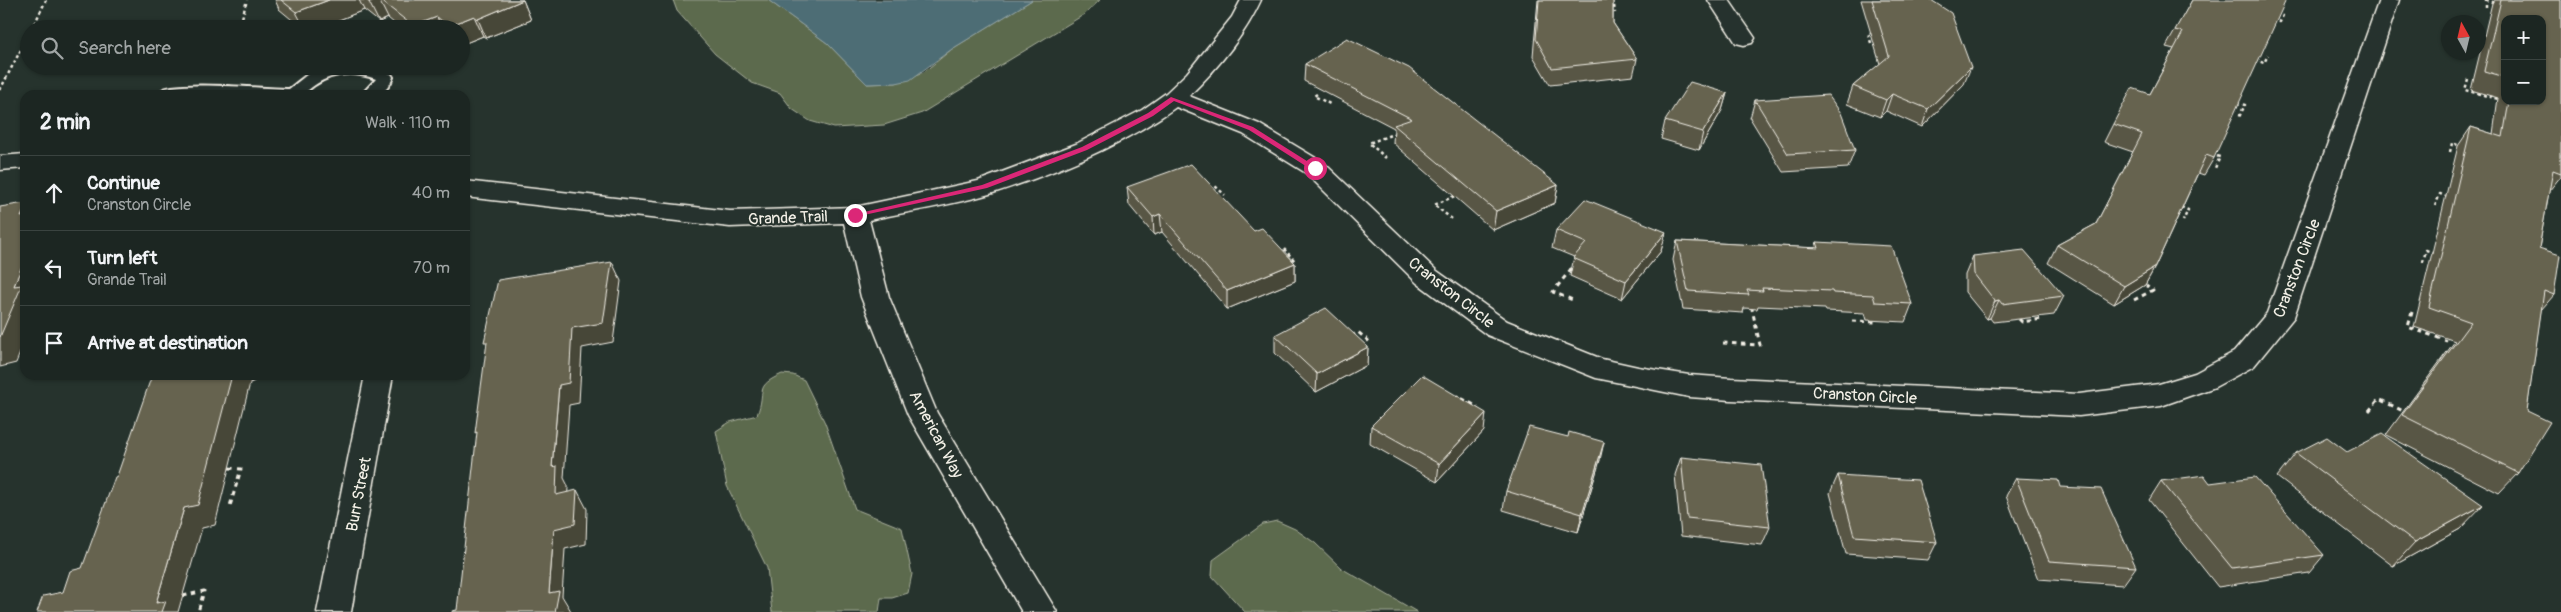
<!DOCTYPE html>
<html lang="en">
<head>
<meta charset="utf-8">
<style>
  body { margin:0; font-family:Pangolin,sans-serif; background:#29322f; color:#f1f3f6 }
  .controls { position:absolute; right:15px; top:15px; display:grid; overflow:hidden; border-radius:10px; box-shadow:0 1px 4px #0004 }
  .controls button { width:45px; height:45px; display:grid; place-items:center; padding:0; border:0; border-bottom:1px solid #3a4340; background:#1c2622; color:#f1f3f6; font:25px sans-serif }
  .compass { position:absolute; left:2441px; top:15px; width:45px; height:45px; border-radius:50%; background:#1c2622; box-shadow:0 1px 4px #0004; rotate:352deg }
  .stop { position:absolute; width:15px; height:15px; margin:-11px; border:4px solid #db2777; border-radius:50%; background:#fff }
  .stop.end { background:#db2777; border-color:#fff; box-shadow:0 1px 5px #0008 }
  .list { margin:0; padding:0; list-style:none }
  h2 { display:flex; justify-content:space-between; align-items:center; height:65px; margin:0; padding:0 20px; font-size:21px }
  h2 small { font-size:16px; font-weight:400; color:#a0a5a5 }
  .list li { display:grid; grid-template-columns:32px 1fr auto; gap:15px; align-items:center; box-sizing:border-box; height:75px; padding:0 20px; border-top:1px solid #3a4340 }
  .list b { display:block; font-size:19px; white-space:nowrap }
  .list p { margin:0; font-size:16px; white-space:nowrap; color:#a0a5a5 }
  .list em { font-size:16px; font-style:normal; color:#a0a5a5 }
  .icon { flex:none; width:28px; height:28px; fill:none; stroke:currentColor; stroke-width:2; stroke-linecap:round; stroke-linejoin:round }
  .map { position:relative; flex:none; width:2561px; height:612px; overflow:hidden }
  .search { position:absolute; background:#1c2622; box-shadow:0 1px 4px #0004; left:20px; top:20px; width:450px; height:55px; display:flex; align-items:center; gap:12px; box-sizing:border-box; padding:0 18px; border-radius:28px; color:#a0a5a5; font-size:19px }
  .panel { position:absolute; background:#1c2622; box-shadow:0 1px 4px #0004; left:20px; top:90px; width:450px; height:290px; border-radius:15px }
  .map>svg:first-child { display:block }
  .green { fill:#5c6b4e; stroke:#a8ae9b }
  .water { fill:#4e6d75; stroke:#90a2a3 }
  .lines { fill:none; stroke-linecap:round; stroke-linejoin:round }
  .lane-casing { stroke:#f4f1e8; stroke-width:4 }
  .street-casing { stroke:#f4f1e8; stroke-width:3 }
  .path-far1 { stroke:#f4f1e8; stroke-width:2.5; stroke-dasharray:3 3; stroke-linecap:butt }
  .path { stroke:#f4f1e8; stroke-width:3; stroke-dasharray:4.5 4.5; stroke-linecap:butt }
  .lane { fill:#26332d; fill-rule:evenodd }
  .street { fill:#26332d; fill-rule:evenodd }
  .wall { fill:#585645; stroke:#f4f1e8; fill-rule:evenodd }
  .shaded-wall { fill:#474638; stroke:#f4f1e8 }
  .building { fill:#666450; stroke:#f4f1e8 }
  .route { fill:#db2777 }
  .labels { text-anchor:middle; stroke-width:4; stroke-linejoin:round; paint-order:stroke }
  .street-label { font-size:16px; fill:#f4f1e8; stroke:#26332d }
</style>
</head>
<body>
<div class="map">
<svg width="2561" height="612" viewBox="0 0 2561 612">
  <rect width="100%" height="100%" fill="#26332d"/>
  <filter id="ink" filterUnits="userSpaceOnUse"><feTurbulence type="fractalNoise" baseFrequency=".02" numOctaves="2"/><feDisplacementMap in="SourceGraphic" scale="10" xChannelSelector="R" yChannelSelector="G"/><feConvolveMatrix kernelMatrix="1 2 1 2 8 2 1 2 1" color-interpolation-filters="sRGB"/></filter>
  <g filter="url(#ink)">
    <g class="green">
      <path d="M 673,0 L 768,0 L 827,43 L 867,84 L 896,83 L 924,72 L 952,49 L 1032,0 L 1100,0 L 1085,14 L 922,113 L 884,125 L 834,128 L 810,121 L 792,109 L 780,93 L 752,83 L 715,54 L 677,11 Z"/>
      <path d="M 782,374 L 793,375 L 804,380 L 825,423 L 855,509 L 902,528 L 912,574 L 908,593 L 892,598 L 881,598 L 879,612 L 772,612 L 767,568 L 727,486 L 716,431 L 730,422 L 757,415 C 767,390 753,387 782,374 Z"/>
      <path d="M 1277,521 L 1295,529 L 1315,543 L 1341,568 L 1417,612 L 1245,612 L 1212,576 L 1213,560 L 1263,524 Z"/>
    </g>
    <path class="water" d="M 768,0 L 1032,0 L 952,49 L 910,80 L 896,83 L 867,84 L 827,43 Z"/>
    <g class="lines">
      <defs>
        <path id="lane" d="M 329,66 L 366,66 L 391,74 L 393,77 C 387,94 378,95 361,95 L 376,79 C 350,70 328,73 307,91 L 309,95 L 165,95 L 161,91 C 168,80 271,89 289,89 L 308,74 Z"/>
        <g id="street">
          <path d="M 1241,0 L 1261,0 C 1245,35 1217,69 1189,96 L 1259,124 L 1324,163 L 1437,271 L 1507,321 L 1602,359 L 1638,367 L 1689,375 L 1731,378 L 2079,394 L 2159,384 L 2195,373 L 2234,352 L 2267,313 L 2379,0 L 2399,0 L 2294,317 L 2254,366 L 2215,387 L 2161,406 L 2079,416 L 1731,400 L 1689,397 L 1596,378 L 1487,335 L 1417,283 L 1306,173 L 1243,134 L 1176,107 C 1123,145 1055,173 993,193 C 953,205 910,211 869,220 L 889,297 L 937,413 L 1057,612 L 1022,612 L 908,415 L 861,297 L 844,223 L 730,227 L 465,197 L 465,181 L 730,211 L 855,207 L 978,181 L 1076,144 L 1142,110 L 1166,93 L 1187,73 L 1232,17 Z"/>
          <path d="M 1708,0 L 1729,0 L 1755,38 L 1752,43 L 1744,45 L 1736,43 Z"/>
          <path d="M 25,154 L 25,168 L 0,170 L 0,156 Z"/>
          <path d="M 365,375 L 393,375 L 351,612 L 317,612 Z"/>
        </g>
      </defs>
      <use href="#lane" class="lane-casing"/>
      <use href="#street" class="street-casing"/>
      <g class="path-far1">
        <path d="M 1609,4 L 1614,5 L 1615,13"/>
        <path d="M 2486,7 L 2486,0 L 2495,3"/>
        <path d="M 2273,20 L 2280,22 L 2284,13"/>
        <path d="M 32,29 L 46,0"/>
        <path d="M 239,29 L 247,0"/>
        <path d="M 354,29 L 366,24"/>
        <path d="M 2478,42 L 2486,44"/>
        <path d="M 1871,43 L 1868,33 L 1874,33"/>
        <path d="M 2255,60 L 2264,63 L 2268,55"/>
        <path d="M 2468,79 L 2465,90 L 2498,99"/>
        <path d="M 0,90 L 29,34"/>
        <path d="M 1317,94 L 1314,96 L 1330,104"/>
        <path d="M 2237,103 L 2245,105 L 2239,117"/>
        <path d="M 2450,152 L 2452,143 L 2461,146"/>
        <path d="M 2211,155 L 2220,157 L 2215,168"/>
        <path d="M 1386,158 L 1369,143 L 1396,133"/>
        <path d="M 1210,188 L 1215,186 L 1225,195"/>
        <path d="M 2435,206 L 2440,194 L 2449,197"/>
        <path d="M 2181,207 L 2188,210 L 2183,221"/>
        <path d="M 1452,219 L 1434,205 L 1457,195"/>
        <path d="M 1284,249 L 1295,261 L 1290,263"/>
        <path d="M 2423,262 L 2426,250 L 2435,253"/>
        <path d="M 1570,270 L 1572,268"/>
      </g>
      <g class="path">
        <path d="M 1571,269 L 1553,292 L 1575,301"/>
        <path d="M 2134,300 L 2153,290 L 2146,285"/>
        <path d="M 2412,312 L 2408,327 L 2447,341"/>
        <path d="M 2019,319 L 2022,322 L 2042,319"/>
        <path d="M 1852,321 L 1877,322 L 1877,320"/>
        <path d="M 1351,336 L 1358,332 L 1372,344"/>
        <path d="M 1723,343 L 1760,345 L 1752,309"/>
        <path d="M 250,382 L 266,375"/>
        <path d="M 1455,399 L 1457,396 L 1478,407"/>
        <path d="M 2369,411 L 2379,399 L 2403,411"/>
        <path d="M 229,468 L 241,469 L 230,506"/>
        <path d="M 183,596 L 204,591 L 198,612"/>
      </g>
      <use href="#lane" class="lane"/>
      <use href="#street" class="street"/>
    </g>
    <g class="wall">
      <path d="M 275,0 L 523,0 L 531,20 L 486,38 L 483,36 L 463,44 L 461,43 L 461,29 L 401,29 L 388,18 L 379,22 L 364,10 L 316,29 L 303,29 L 279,9 Z"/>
      <path d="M 1538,0 L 1613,0 L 1613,23 L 1637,59 L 1633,76 L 1550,85 L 1533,56 Z"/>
      <path d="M 1861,0 L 1931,0 L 1964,84 L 1922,127 L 1886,111 L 1880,117 L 1847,104 L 1853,86 L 1880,64 Z"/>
      <path d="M 2192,0 L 2214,158 L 2204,175 L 2198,173 L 2155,267 L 2145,285 L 2114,304 L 2048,263 L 2057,245 L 2096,224 L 2133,152 L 2104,142 L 2113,124 L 2150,94 L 2174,49 L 2166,47 Z"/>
      <path d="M 2494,0 L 2561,0 L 2561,176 L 2549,191 L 2539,248 L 2554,295 L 2541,310 L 2518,473 L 2499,493 L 2386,435 L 2455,341 L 2414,327 L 2458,146 L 2471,127 L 2493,134 L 2498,98 L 2471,90 L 2492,3 ZM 2505,19 L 2542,101 L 2505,101 Z"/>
      <path d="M 1305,64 L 1558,185 L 1555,203 L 1493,230 L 1393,143 L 1394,128 L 1304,81 Z"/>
      <path d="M 1727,93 L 1722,110 L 1699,150 L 1661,139 L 1665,121 Z"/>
      <path d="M 1755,100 L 1855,150 L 1848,168 L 1783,172 L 1750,118 Z"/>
      <path d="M 1127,187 L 1254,231 L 1295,263 L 1295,281 L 1227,309 L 1162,232 L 1154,235 L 1129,205 Z"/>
      <path d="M 1556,230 L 1666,232 L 1661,251 L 1622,299 L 1570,276 L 1574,257 L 1552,248 Z"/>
      <path d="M 1677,241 L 1815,248 L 1817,242 L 1912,304 L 1905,322 L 1867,320 L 1865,313 L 1826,311 L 1825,309 L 1758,306 L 1757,309 L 1744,308 L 1743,313 L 1683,309 L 1673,260 Z"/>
      <path d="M 1973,256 L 2064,296 L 2054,315 L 1993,322 L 1990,318 L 1987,319 L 1965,292 L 1965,275 Z"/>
      <path d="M 1275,335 L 1368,347 L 1367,365 L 1316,392 L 1275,353 Z"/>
      <path d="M 1371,426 L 1484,431 L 1437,482 L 1370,444 Z"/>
      <path d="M 2347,452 L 2460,529 L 2393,566 L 2277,477 L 2296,453 Z"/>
      <path d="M 1681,457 L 1770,527 L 1762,545 L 1681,536 L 1675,475 Z"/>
      <path d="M 1600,460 L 1578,532 L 1503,510 L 1506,491 Z"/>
      <path d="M 1838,475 L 1937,542 L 1928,560 L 1846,554 L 1830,493 Z"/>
      <path d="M 2016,478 L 2060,487 L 2136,567 L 2123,585 L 2038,579 L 2006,496 Z"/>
      <path d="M 2161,481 L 2324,555 L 2309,573 L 2218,587 L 2149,500 Z"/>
    </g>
    <g class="shaded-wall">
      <path d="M 329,0 L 359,0 L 364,10 L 316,29 L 305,29 L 296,12 Z"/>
      <path d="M 374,0 L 379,0 L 388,18 L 379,22 L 369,2 Z"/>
      <path d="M 523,0 L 531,20 L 486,38 L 478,19 Z"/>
      <path d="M 474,16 L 483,36 L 463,44 L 461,41 L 461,29 L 456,29 L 454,24 Z"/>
      <path d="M 437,17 L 442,29 L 415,29 L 413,26 Z"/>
      <path d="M 451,22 L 454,29 L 448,29 L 446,24 Z"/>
      <path d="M 1971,67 L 1964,84 L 1922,127 L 1928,109 Z"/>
      <path d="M 1727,93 L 1722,110 L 1699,150 L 1703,132 Z"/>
      <path d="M 1892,94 L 1886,111 L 1880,117 L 1886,100 Z"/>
      <path d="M 1558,185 L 1555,203 L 1493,230 L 1496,211 Z"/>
      <path d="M 25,208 L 25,221 L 21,217 Z"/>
      <path d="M 1160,214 L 1162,232 L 1154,235 L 1153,217 Z"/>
      <path d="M 1666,232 L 1661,251 L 1622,299 L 1626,281 Z"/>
      <path d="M 25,258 L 25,340 L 16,363 L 0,367 L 0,337 L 14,286 Z"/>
      <path d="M 612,262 L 621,281 L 613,342 L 582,348 L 579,403 L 569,405 L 564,478 L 568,486 L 567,514 L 556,495 L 552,467 L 559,385 L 572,328 Z"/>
      <path d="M 1295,263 L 1295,281 L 1227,309 L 1227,291 Z"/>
      <path d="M 2155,267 L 2145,285 L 2114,304 L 2124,286 Z"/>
      <path d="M 1999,300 L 1990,318 L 1987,319 L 1995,301 Z"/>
      <path d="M 1368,347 L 1367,365 L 1316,392 L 1317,374 Z"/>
      <path d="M 232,375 L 252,375 L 215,525 L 202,528 L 178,612 L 162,612 L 156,603 L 184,508 Z"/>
      <path d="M 1486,413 L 1484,431 L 1437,482 L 1439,464 Z"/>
      <path d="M 1604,442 L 1600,460 L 1578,532 L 1582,514 Z"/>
      <path d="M 577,490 L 587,509 L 586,544 L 565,549 L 562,596 L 571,611 L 571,612 L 555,612 L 549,593 L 554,529 Z"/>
      <path d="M 2483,505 L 2460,529 L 2393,566 L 2415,542 Z"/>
    </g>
    <g class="building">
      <path d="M 281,0 L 329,0 L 296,12 Z"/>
      <path d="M 366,0 L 374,0 L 369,2 Z"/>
      <path d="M 380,0 L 523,0 L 478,19 L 474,16 L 454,24 L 451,22 L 446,24 L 437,17 L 413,26 Z"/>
      <path d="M 1539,0 L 1613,0 L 1613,23 L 1637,59 L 1552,68 L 1536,39 Z"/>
      <path d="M 1872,0 L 1931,0 L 1951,13 L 1971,67 L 1928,109 L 1892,94 L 1886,100 L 1853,86 L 1889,56 Z"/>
      <path d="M 2192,0 L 2286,0 L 2214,158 L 2206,155 L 2155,267 L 2124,286 L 2057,245 L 2096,224 L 2142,134 L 2113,124 L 2132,88 L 2150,94 L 2183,32 L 2175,30 Z"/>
      <path d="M 2501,0 L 2561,0 L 2561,173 L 2553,170 L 2539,248 L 2560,255 L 2554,295 L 2544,291 L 2527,411 L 2550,422 L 2518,473 L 2402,415 L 2471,322 L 2429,307 L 2471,127 L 2503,137 L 2509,101 L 2542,101 L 2542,19 L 2505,19 L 2505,77 L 2484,71 Z"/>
      <path d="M 1347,38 L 1409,68 L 1558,185 L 1496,211 L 1394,125 L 1412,119 L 1305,64 Z"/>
      <path d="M 1690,82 L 1727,93 L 1703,132 L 1665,121 Z"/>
      <path d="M 1828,95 L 1841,113 L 1855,150 L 1788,154 L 1755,100 Z"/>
      <path d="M 1191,164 L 1254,231 L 1262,228 L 1295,263 L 1227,291 L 1160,214 L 1153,217 L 1127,187 Z"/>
      <path d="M 1585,199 L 1666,232 L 1626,281 L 1573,258 L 1586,243 L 1556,230 Z"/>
      <path d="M 25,203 L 25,208 L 21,217 L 25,216 L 25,258 L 14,286 L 22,285 L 0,337 L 0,207 Z"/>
      <path d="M 1677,241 L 1819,248 L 1817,242 L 1891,246 L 1912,304 L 1875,302 L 1873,295 L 1833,293 L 1832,291 L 1762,288 L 1763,291 L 1747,290 L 1749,295 L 1688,291 Z"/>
      <path d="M 2024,250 L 2064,296 L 2002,304 L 1999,300 L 1995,301 L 1974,274 L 1973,256 Z"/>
      <path d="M 612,262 L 603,323 L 572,328 L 569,383 L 559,385 L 552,467 L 557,466 L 556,495 L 577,490 L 575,524 L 554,529 L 549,593 L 559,591 L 555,612 L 452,612 L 452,611 L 457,610 L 477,432 L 475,433 L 487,342 L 484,342 L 498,280 Z"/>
      <path d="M 1326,308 L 1368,347 L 1317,374 L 1275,335 Z"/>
      <path d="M 152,375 L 232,375 L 198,505 L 184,508 L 156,603 L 166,601 L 162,612 L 37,612 L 43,596 L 63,592 L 70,571 L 82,568 L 115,477 L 117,476 Z"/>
      <path d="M 1422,375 L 1486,413 L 1439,464 L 1371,426 Z"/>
      <path d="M 1529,427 L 1568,437 L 1569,432 L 1604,442 L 1582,514 L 1506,491 Z"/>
      <path d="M 2382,434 L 2483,505 L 2415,542 L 2296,453 L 2327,437 L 2347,452 Z"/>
      <path d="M 1681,457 L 1761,465 L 1770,527 L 1687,518 Z"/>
      <path d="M 1838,475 L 1918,480 L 1937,542 L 1854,536 Z"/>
      <path d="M 2204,475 L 2210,483 L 2255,477 L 2324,555 L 2232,568 L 2161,481 Z"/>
      <path d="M 2016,478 L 2058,480 L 2060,487 L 2101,489 L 2136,567 L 2049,561 Z"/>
    </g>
  </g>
  <path class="route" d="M 1171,97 L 1253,127 L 1318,168 L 1312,170 L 1249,130 L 1174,101 L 1153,116 L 1087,150 L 987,188 L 855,217 L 851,215 L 982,185 L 1082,147 L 1148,113 Z"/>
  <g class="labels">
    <g class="street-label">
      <text transform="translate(788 217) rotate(-2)" y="6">Grande Trail</text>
      <text transform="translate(2296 268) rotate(-69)" y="6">Cranston Circle</text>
      <text transform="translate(1452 292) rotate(38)" y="6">Cranston Circle</text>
      <text transform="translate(1865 395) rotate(3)" y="6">Cranston Circle</text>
      <text transform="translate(937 434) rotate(62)" y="6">American Way</text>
      <text transform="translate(358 494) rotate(-79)" y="6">Burr Street</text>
    </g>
  </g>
</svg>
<div class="controls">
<button>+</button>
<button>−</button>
</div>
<svg class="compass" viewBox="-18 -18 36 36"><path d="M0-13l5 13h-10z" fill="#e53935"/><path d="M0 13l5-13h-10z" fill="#a0a5a5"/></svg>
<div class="stop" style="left:1315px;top:168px"></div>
<div class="stop end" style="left:855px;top:215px"></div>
<div class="search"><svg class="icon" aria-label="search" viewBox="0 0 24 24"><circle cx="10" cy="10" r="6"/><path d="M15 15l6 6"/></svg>Search here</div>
<section class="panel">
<h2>2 min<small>Walk · 110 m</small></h2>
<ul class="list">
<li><svg class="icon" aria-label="ahead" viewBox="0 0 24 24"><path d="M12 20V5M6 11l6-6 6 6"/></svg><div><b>Continue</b><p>Cranston Circle</p></div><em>40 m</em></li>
<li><svg class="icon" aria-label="left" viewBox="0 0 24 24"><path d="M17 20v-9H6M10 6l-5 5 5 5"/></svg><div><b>Turn left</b><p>Grande Trail</p></div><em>70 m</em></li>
<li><svg class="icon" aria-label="arrive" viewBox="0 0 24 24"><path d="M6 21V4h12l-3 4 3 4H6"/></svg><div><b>Arrive at destination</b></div></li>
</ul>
</section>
</div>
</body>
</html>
